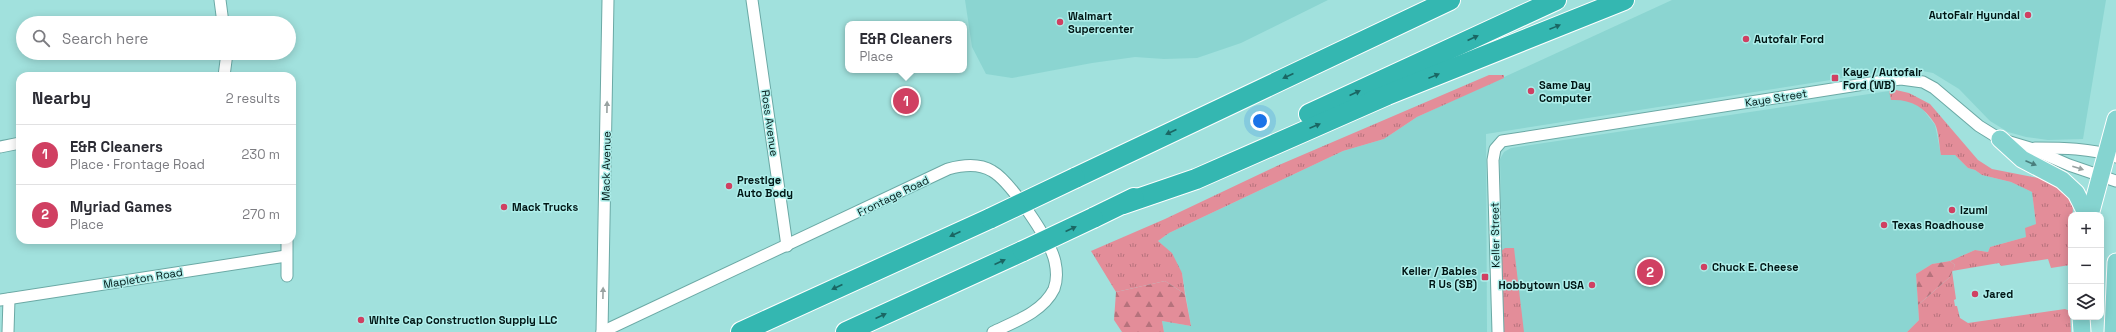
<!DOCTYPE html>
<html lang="en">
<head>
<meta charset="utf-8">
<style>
  body { margin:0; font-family:"Space Grotesk",sans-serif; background:#f7f7f7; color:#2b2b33 }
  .controls { position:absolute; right:12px; bottom:12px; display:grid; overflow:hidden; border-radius:8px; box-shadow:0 2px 10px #0003 }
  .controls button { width:36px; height:36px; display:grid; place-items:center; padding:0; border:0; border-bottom:1px solid #e1e1e2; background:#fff; color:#2b2b33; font:20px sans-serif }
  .you { position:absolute; left:1260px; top:121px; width:14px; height:14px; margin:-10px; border:3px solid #fff; border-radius:50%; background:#1a73e8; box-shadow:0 0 0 6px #1a73e833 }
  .badge { display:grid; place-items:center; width:26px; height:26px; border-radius:50%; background:#d04062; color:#fff; font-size:13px; font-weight:700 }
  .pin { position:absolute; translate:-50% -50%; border:2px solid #fff; box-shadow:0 1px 4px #0006 }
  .popup { position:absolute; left:845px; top:21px; width:122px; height:52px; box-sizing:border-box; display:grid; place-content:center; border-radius:8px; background:#fff; filter:drop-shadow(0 1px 3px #0005); font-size:13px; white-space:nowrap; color:#7c7c81 }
  .popup b { font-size:15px; color:#2b2b33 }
  .popup::after { content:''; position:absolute; left:50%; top:100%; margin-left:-8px; border:8px solid transparent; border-top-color:#fff }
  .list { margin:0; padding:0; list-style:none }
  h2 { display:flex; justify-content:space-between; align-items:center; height:52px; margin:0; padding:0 16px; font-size:17px }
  h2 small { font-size:13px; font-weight:400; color:#7c7c81 }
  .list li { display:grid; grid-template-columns:26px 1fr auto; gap:12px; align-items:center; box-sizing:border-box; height:60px; padding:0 16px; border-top:1px solid #e1e1e2 }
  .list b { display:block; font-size:15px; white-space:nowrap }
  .list p { margin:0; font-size:13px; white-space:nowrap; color:#7c7c81 }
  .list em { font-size:13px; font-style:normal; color:#7c7c81 }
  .icon { flex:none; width:22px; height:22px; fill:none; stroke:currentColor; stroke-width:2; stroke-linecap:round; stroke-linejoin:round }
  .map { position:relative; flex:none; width:2116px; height:332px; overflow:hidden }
  .search { position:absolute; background:#fff; box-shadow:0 2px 10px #0003; left:16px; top:16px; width:280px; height:44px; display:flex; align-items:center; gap:10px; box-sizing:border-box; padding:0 14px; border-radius:22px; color:#7c7c81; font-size:15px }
  .panel { position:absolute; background:#fff; box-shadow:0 2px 10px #0003; left:16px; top:72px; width:280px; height:172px; border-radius:12px }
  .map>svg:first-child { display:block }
  .built { fill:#8bd5d1 }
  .grass { fill:url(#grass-tufts) }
  .forest { fill:url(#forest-firs) }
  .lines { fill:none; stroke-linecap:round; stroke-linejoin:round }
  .minor-casing { stroke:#6ba9a5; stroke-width:13 }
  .primary-casing { stroke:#fff; stroke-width:19 }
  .motorway-casing { stroke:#fff; stroke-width:22 }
  .minor { stroke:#fff; stroke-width:11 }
  .primary { stroke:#85d4d0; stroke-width:17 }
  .motorway { stroke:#34b7b1; stroke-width:20 }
  .motorway-bridge-casing { stroke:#fff; stroke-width:22; stroke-linecap:butt }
  .motorway-bridge { stroke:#34b7b1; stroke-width:20 }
  .oneway { fill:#1a6663 }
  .oneway2 { fill:#99a2a1 }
  .oneway3 { fill:#497e7c }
  .poi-dot { fill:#d04062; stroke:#aeeeea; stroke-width:1.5 }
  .labels { text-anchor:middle; stroke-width:3; stroke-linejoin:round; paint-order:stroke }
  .poi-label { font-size:11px; font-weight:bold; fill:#001615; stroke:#aeeeea; text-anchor:start }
  .street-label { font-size:11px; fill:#001615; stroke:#aeeeea }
</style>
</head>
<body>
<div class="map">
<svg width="2116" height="332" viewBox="0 0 2116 332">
  <defs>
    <pattern id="grass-tufts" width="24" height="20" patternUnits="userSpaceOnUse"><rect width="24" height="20" fill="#e38d99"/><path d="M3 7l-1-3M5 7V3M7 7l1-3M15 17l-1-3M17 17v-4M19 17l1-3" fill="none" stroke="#b6727c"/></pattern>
    <pattern id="forest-firs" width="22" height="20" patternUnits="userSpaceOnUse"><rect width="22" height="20" fill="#e38d99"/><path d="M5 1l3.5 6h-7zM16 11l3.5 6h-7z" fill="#b6727c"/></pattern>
  </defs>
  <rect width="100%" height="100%" fill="#a1e1dd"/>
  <g class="built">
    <path d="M 965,0 L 1328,0 L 1241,43 L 1197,58 L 1164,59 L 1135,57 L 1092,63 L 1012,78 L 986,74 L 972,47 Z"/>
    <path d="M 1672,0 L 2106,0 L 2083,139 L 2048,140 L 2026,137 L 2008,132 L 1990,121 L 1959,89 L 1933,73 L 1907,68 L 1486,134 L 1487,332 L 1164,332 L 1162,321 L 1191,326 L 1182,273 L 1158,241 L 1169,233 L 1343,151 L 1384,139 L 1417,117 Z"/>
    <path d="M 1889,91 L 1891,100 L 1904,99 L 1921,107 L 1935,125 L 1941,155 L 1955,155 L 1968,168 L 1975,170 L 1982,175 L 2011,182 L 2032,192 L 2036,224 L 2026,237 L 1990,247 L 1988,252 L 1975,250 L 1950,261 L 1932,264 L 1916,274 L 1919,320 L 1907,332 L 1504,332 L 1500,159 L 1504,152 L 1511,148 Z"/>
  </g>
  <g class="grass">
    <path d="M 1489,75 L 1504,75 L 1504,78 L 1417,117 L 1384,139 L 1343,151 L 1169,233 L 1158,241 L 1172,253 L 1182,273 L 1185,294 L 1165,281 L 1116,292 L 1091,251 L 1165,219 L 1279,165 Z"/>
    <path d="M 1896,90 L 1909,93 L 1930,104 L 1978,160 L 1992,169 L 2043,179 L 2053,183 L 2063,191 L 2073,206 L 2070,265 L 2051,268 L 2048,259 L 2001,266 L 1999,263 L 1952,271 L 1955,265 L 1950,261 L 1975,250 L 1988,252 L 1990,247 L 2026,237 L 2025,228 L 2036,224 L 2032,192 L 2011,182 L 1982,175 L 1975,170 L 1968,168 L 1955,155 L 1941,155 C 1939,146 1939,132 1935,124 C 1924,106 1910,99 1891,100 L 1889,91 Z"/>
    <path d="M 1505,248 L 1514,248 L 1524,332 L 1504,332 L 1501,251 Z"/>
    <path d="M 1952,271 L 1956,299 L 1954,300 L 1955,306 L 1957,306 L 1960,318 L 1968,323 L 2065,309 L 2070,311 L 2071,332 L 1907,332 L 1919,320 L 1918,305 L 1950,277 Z"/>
  </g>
  <g class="forest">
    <path d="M 1950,261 L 1955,265 L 1950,277 L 1918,305 L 1916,274 L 1932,264 Z"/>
    <path d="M 1165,281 L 1185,294 L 1191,326 L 1162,321 L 1164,332 L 1122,332 L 1114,320 L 1116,292 Z"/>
  </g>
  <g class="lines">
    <defs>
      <g id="minor">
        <path d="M 220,0 L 223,23"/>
        <path d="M 752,0 L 787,246"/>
        <path d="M 224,76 L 227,53"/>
        <path d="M 0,147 L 20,143"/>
        <path d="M 2035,148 C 2062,148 2091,148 2116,157"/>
        <path d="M 287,276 L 287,240"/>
        <path d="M 0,300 L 286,256"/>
        <path d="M 8,332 L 9,299"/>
        <path d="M 602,332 L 948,169 C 962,165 979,163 992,171 C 1010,181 1051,241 1055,262 C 1057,271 1057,281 1054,289 C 1043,312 1014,322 993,332"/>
        <path d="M 602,332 L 608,0"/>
        <path d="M 1498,332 L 1493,160 L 1495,149 L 1502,141 L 1877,82 L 1901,79 L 1923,82 L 1934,88 L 1979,126 L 2000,139 L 2030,148 L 2069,165 L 2116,181"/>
      </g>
      <g id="primary">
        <path d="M 2000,139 L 2022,159 L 2062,180 L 2076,193 L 2087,215"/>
        <path d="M 2090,215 L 2116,119"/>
        <path d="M 2081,317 L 2082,332"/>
        <path d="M 2113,332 L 2116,262"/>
      </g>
      <g id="motorway">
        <path d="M 1309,114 L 1556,0"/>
        <path d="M 1075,178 L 1450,0"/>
        <path d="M 1123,204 L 1196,179 L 1387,95 L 1624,0"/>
        <path d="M 1093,218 L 1134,198"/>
        <path d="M 741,332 L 991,218"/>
        <path d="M 846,332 L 1023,251"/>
      </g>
    </defs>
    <use href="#minor" class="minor-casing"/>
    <use href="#primary" class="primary-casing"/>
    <use href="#motorway" class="motorway-casing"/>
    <use href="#minor" class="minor"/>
    <use href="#primary" class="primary"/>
    <use href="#motorway" class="motorway"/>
    <defs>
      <g id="motorway-bridge">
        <path d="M 991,218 L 1075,178"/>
        <path d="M 1023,251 L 1093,218"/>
      </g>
    </defs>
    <use href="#motorway-bridge" class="motorway-bridge-casing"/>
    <use href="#motorway-bridge" class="motorway-bridge"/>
  </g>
  <defs><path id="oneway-solid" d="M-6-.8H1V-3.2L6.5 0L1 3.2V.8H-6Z"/></defs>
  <g class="oneway">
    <use href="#oneway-solid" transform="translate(1555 27) rotate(-22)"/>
    <use href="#oneway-solid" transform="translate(1473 38) rotate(-25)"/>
    <use href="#oneway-solid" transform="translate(1288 76) rotate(155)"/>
    <use href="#oneway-solid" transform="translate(1434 76) rotate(-22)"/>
    <use href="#oneway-solid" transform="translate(1355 93) rotate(-25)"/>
    <use href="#oneway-solid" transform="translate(1315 126) rotate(-23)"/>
    <use href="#oneway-solid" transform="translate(1171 132) rotate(155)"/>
    <use href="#oneway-solid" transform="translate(1071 229) rotate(-25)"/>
    <use href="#oneway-solid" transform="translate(955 234) rotate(156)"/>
    <use href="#oneway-solid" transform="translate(1000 262) rotate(-24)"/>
    <use href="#oneway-solid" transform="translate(837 287) rotate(155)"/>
    <use href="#oneway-solid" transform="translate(881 316) rotate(-24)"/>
  </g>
  <g class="oneway2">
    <use href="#oneway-solid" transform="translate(607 107) rotate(-89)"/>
    <use href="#oneway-solid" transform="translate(2078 168) rotate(18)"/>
    <use href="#oneway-solid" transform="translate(603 293) rotate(-89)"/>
  </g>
  <use class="oneway3" href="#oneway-solid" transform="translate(2031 163) rotate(23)"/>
  <g class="poi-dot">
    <circle cx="2028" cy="15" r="4"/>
    <circle cx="1060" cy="22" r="4"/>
    <circle cx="1746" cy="39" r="4"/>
    <rect x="1831" y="74" width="8" height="8" rx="2"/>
    <circle cx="1531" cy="91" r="4"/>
    <circle cx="729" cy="186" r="4"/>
    <circle cx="504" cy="207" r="4"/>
    <circle cx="1952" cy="210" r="4"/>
    <circle cx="1884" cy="225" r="4"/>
    <circle cx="1704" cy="267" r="4"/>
    <rect x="1481" y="273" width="8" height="8" rx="2"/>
    <circle cx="1592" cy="285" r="4"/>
    <circle cx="1975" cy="294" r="4"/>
    <circle cx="361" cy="320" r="4"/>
  </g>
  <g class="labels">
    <g class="poi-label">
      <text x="2020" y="19" text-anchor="end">AutoFair Hyundai</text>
      <text x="1068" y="20">Walmart<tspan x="1068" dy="13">Supercenter</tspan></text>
      <text x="1754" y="43">Autofair Ford</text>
      <text x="1843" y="76">Kaye / Autofair<tspan x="1843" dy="13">Ford (WB)</tspan></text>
      <text x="1539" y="89">Same Day<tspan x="1539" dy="13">Computer</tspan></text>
      <text x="737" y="184">Prestige<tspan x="737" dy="13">Auto Body</tspan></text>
      <text x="512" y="211">Mack Trucks</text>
      <text x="1960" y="214">Izumi</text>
      <text x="1892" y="229">Texas Roadhouse</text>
      <text x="1712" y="271">Chuck E. Cheese</text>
      <text x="1477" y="275" text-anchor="end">Keller / Babies<tspan x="1477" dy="13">R Us (SB)</tspan></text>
      <text x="1584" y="289" text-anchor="end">Hobbytown USA</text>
      <text x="1983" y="298">Jared</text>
      <text x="369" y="324">White Cap Construction Supply LLC</text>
    </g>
    <g class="street-label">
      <text transform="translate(1776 98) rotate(-9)" y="4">Kaye Street</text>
      <text transform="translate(770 123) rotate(82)" y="4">Ross Avenue</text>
      <text transform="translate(606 166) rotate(-89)" y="4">Mack Avenue</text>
      <text transform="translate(893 196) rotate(-26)" y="4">Frontage Road</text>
      <text transform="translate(1495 235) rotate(-91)" y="4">Keller Street</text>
      <text transform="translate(143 278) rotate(-9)" y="4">Mapleton Road</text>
    </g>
  </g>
</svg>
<div class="controls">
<button>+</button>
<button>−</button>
<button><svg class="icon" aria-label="layers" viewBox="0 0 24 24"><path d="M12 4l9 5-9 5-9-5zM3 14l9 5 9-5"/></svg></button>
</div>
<div class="you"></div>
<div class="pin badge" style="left:906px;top:101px">1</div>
<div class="popup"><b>E&amp;R Cleaners</b>Place</div>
<div class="pin badge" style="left:1650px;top:272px">2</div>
<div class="search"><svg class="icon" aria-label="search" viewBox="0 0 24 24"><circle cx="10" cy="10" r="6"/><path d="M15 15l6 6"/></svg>Search here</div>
<section class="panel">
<h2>Nearby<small>2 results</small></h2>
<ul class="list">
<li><span class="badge">1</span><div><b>E&amp;R Cleaners</b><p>Place · Frontage Road</p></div><em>230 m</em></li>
<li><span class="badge">2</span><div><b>Myriad Games</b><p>Place</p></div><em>270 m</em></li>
</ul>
</section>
</div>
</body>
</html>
